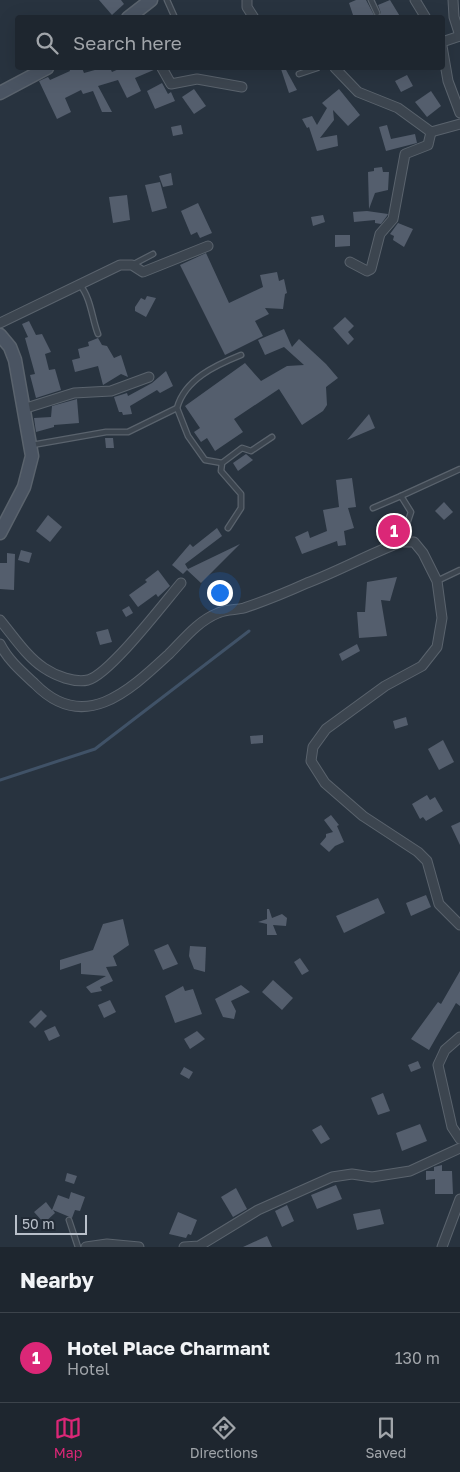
<!DOCTYPE html>
<html lang="en">
<head>
<meta charset="utf-8">
<style>
  body { margin:0; font-family:"Golos Text",sans-serif; background:#2b323b; color:#f1f3f6 }
  .scale { position:absolute; left:15px; bottom:12px; width:72px; box-sizing:border-box; padding-left:5px; border:2px solid #b9c0ca; border-top:0; font-size:14px; line-height:18px; white-space:nowrap; color:#b9c0ca; -webkit-text-stroke:4px #212a35; paint-order:stroke }
  .you { position:absolute; left:219px; top:592px; width:18px; height:18px; margin:-12px; border:4px solid #fff; border-radius:50%; background:#1a73e8; box-shadow:0 0 0 8px #1a73e833 }
  .badge { display:grid; place-items:center; width:32px; height:32px; border-radius:50%; background:#db2777; color:#fff; font-size:16px; font-weight:700 }
  .pin { position:absolute; translate:-50% -50%; border:2px solid #fff; box-shadow:0 1px 5px #0006 }
  .list { margin:0; padding:0; list-style:none }
  h2 { display:flex; justify-content:space-between; align-items:center; height:65px; margin:0; padding:0 20px; font-size:21px }
  h2 small { font-size:16px; font-weight:400; color:#a1a5aa }
  .list li { display:grid; grid-template-columns:32px 1fr auto; gap:15px; align-items:center; box-sizing:border-box; height:90px; padding:0 20px; border-top:1px solid #3c434b }
  .list b { display:block; font-size:19px; white-space:nowrap }
  .list p { margin:0; font-size:16px; white-space:nowrap; color:#a1a5aa }
  .list em { font-size:16px; font-style:normal; color:#a1a5aa }
  .icon { flex:none; width:28px; height:28px; fill:none; stroke:currentColor; stroke-width:2; stroke-linecap:round; stroke-linejoin:round }
  .map { position:relative; flex:none; width:460px; height:1247px; overflow:hidden }
  .search { position:absolute; background:#1e262f; box-shadow:0 5px 20px #0002; left:15px; right:15px; top:15px; height:55px; display:flex; align-items:center; gap:12px; box-sizing:border-box; padding:0 18px; border-radius:5px; color:#a1a5aa; font-size:19px }
  .sheet { height:155px; background:#1e262f }
  nav { display:flex; justify-content:space-around; align-items:center; box-sizing:border-box; height:70px; border-top:1px solid #3c434b; background:#1e262f; font-size:14px; color:#a1a5aa }
  nav a { display:grid; justify-items:center; gap:2px }
  nav .on { color:#db2777 }
  .map>svg:first-child { display:block }
  .lines { fill:none; stroke-linecap:round; stroke-linejoin:round }
  .stream { stroke:#405267; stroke-width:3 }
  .building { fill:#545e6d }
  .lane-casing { stroke:#5a636d; stroke-width:7 }
  .street-casing { stroke:#5a636d; stroke-width:11 }
  .secondary-casing { stroke:#5a636d; stroke-width:15 }
  .lane { stroke:#3c454f; stroke-width:4.5 }
  .street { stroke:#3c454f; stroke-width:9 }
  .secondary { stroke:#4a5462; stroke-width:12 }
</style>
</head>
<body>
<div class="map">
<svg width="460" height="1247" viewBox="0 0 460 1247">
  <rect width="100%" height="100%" fill="#28333f"/>
  <g class="lines">
    <path class="stream" d="M 0,780 L 95,749 L 249,631"/>
  </g>
  <g class="building">
    <path d="M 99,0 L 121,0 L 124,4 L 112,15 Z"/>
    <path d="M 356,0 L 366,0 L 374,15 L 377,17 L 381,13 L 378,5 L 390,0 L 401,18 L 354,18 L 349,3 Z"/>
    <path d="M 69,68 L 82,68 L 84,73 L 102,68 L 110,68 L 112,72 L 121,68 L 156,69 L 135,78 L 141,91 L 127,98 L 118,80 L 98,86 L 112,112 L 102,112 L 93,91 L 83,94 L 81,90 L 65,98 L 71,112 L 57,119 L 39,81 L 48,77 L 50,80 L 70,71 Z"/>
    <path d="M 285,68 L 297,90 L 289,93 L 281,69 Z"/>
    <path d="M 407,75 L 413,86 L 401,92 L 395,81 Z"/>
    <path d="M 162,83 L 168,94 L 171,92 L 175,101 L 155,109 L 147,91 Z"/>
    <path d="M 194,89 L 206,106 L 194,114 L 182,97 Z"/>
    <path d="M 339,89 L 360,115 L 348,126 L 333,110 L 334,120 L 320,138 L 337,135 L 338,146 L 317,151 L 309,127 L 307,128 L 302,119 L 312,116 L 317,125 L 327,108 L 322,103 Z"/>
    <path d="M 431,91 L 441,106 L 427,117 L 415,102 Z"/>
    <path d="M 181,125 L 183,134 L 173,136 L 171,127 Z"/>
    <path d="M 387,125 L 391,139 L 415,134 L 417,143 L 386,151 L 379,127 Z"/>
    <path d="M 382,167 L 383,172 L 389,172 L 388,190 L 375,193 L 369,209 L 368,172 L 374,171 L 374,168 Z"/>
    <path d="M 171,173 L 173,185 L 163,187 L 159,176 Z"/>
    <path d="M 160,182 L 167,208 L 152,212 L 145,185 Z"/>
    <path d="M 127,195 L 130,220 L 113,223 L 109,197 Z"/>
    <path d="M 198,203 L 212,233 L 200,238 L 197,232 L 191,235 L 181,211 Z"/>
    <path d="M 367,211 L 388,214 L 387,216 L 381,224 L 375,223 L 375,220 L 354,222 L 353,212 Z"/>
    <path d="M 323,215 L 325,222 L 313,226 L 311,217 Z"/>
    <path d="M 398,223 L 413,229 L 404,247 L 393,240 L 394,236 L 390,234 Z"/>
    <path d="M 335,235 L 350,235 L 350,246 L 335,247 Z"/>
    <path d="M 206,253 L 229,303 L 263,287 L 260,275 L 277,272 L 279,281 L 284,279 L 287,293 L 285,294 L 283,309 L 265,308 L 269,314 L 255,321 L 263,336 L 225,355 L 180,265 Z"/>
    <path d="M 147,296 L 156,298 L 146,317 L 135,311 L 135,307 L 141,298 L 145,300 Z"/>
    <path d="M 345,317 L 354,326 L 348,332 L 354,339 L 348,345 L 333,328 Z"/>
    <path d="M 29,321 L 36,335 L 42,334 L 51,352 L 45,354 L 49,370 L 55,369 L 61,390 L 36,398 L 30,375 L 35,374 L 25,338 L 28,337 L 22,324 Z"/>
    <path d="M 284,329 L 292,347 L 299,339 L 326,364 L 338,378 L 326,387 L 327,405 L 323,411 L 302,425 L 279,389 L 234,419 L 243,432 L 215,451 L 207,438 L 201,442 L 194,432 L 200,428 L 185,406 L 245,363 L 261,381 L 287,366 L 304,365 L 284,347 L 265,355 L 258,340 Z"/>
    <path d="M 98,338 L 102,345 L 107,346 L 114,358 L 121,355 L 128,377 L 121,374 L 103,385 L 98,366 L 75,372 L 72,360 L 80,358 L 78,349 L 89,346 L 88,342 Z"/>
    <path d="M 166,371 L 173,386 L 160,393 L 157,390 L 130,406 L 132,414 L 123,415 L 122,412 L 119,412 L 114,397 L 127,393 L 128,396 L 152,383 Z"/>
    <path d="M 77,399 L 79,423 L 54,425 L 54,427 L 36,432 L 34,418 L 51,417 L 52,406 Z"/>
    <path d="M 369,414 L 375,428 L 347,440 Z"/>
    <path d="M 105,438 L 113,438 L 114,448 L 106,448 Z"/>
    <path d="M 246,454 L 253,460 L 238,471 L 233,463 Z"/>
    <path d="M 352,478 L 356,507 L 348,508 L 354,528 L 344,531 L 346,545 L 338,546 L 337,541 L 302,554 L 295,537 L 308,531 L 310,538 L 327,531 L 323,510 L 339,507 L 336,480 Z"/>
    <path d="M 444,502 L 453,512 L 444,520 L 435,511 Z"/>
    <path d="M 48,515 L 62,527 L 50,542 L 36,531 Z"/>
    <path d="M 217,528 L 222,536 L 185,564 L 188,569 L 240,544 L 201,583 L 187,570 L 183,574 L 172,565 L 190,544 L 193,547 Z"/>
    <path d="M 21,550 L 32,553 L 29,563 L 18,560 Z"/>
    <path d="M 7,553 L 15,554 L 14,590 L 0,589 L 0,563 L 7,563 Z"/>
    <path d="M 158,570 L 170,586 L 158,597 L 156,594 L 138,607 L 129,595 L 147,582 L 145,580 Z"/>
    <path d="M 397,577 L 390,601 L 381,600 L 387,636 L 359,638 L 357,612 L 365,612 L 367,582 Z"/>
    <path d="M 129,606 L 133,613 L 126,617 L 122,610 Z"/>
    <path d="M 108,629 L 112,642 L 100,645 L 96,632 Z"/>
    <path d="M 357,644 L 360,651 L 342,661 L 339,654 Z"/>
    <path d="M 406,717 L 408,725 L 395,729 L 393,721 Z"/>
    <path d="M 263,735 L 263,743 L 251,744 L 250,736 Z"/>
    <path d="M 443,740 L 454,762 L 439,770 L 428,749 Z"/>
    <path d="M 427,795 L 430,800 L 435,797 L 443,811 L 426,821 L 423,817 L 420,819 L 412,804 Z"/>
    <path d="M 331,815 L 339,825 L 337,826 L 344,842 L 335,846 L 329,852 L 320,844 L 326,837 L 326,834 L 333,832 L 324,820 Z"/>
    <path d="M 460,822 L 460,845 L 451,826 Z"/>
    <path d="M 426,895 L 431,907 L 411,916 L 406,903 Z"/>
    <path d="M 378,898 L 385,913 L 344,933 L 336,916 Z"/>
    <path d="M 267,909 L 269,909 L 272,918 L 282,914 L 287,918 L 286,926 L 273,925 L 277,935 L 267,935 L 267,924 L 258,922 L 267,919 Z"/>
    <path d="M 123,919 L 129,945 L 113,956 L 117,966 L 106,967 L 113,981 L 100,987 L 102,991 L 91,993 L 86,987 L 106,976 L 81,974 L 81,963 L 60,970 L 60,960 L 93,950 L 103,924 Z"/>
    <path d="M 168,944 L 178,964 L 163,970 L 154,950 Z"/>
    <path d="M 190,946 L 206,947 L 205,972 L 194,969 L 189,956 Z"/>
    <path d="M 300,958 L 309,971 L 302,975 L 294,962 Z"/>
    <path d="M 460,971 L 460,1006 L 456,1003 L 429,1050 L 411,1039 L 438,1002 L 441,1004 Z"/>
    <path d="M 273,980 L 293,998 L 282,1010 L 262,992 Z"/>
    <path d="M 241,985 L 250,992 L 231,1001 L 236,1011 L 234,1019 L 223,1017 L 215,999 Z"/>
    <path d="M 183,986 L 185,991 L 193,989 L 202,1014 L 175,1023 L 165,996 Z"/>
    <path d="M 110,1000 L 116,1012 L 104,1018 L 98,1005 Z"/>
    <path d="M 41,1010 L 47,1016 L 35,1028 L 29,1022 Z"/>
    <path d="M 55,1026 L 60,1036 L 49,1041 L 44,1031 Z"/>
    <path d="M 197,1031 L 205,1039 L 190,1049 L 184,1039 Z"/>
    <path d="M 418,1061 L 421,1068 L 411,1072 L 408,1065 Z"/>
    <path d="M 184,1067 L 193,1072 L 189,1079 L 180,1074 Z"/>
    <path d="M 383,1093 L 390,1111 L 378,1115 L 371,1098 Z"/>
    <path d="M 420,1124 L 427,1141 L 402,1151 L 396,1133 Z"/>
    <path d="M 321,1125 L 330,1139 L 321,1144 L 312,1130 Z"/>
    <path d="M 442,1165 L 442,1171 L 452,1171 L 453,1194 L 435,1194 L 435,1179 L 426,1180 L 426,1171 L 434,1171 L 434,1167 Z"/>
    <path d="M 67,1173 L 77,1176 L 74,1184 L 65,1181 Z"/>
    <path d="M 336,1185 L 342,1199 L 317,1209 L 311,1195 Z"/>
    <path d="M 236,1188 L 247,1209 L 233,1217 L 221,1197 Z"/>
    <path d="M 71,1192 L 85,1197 L 80,1211 L 75,1210 L 72,1218 L 53,1210 L 55,1213 L 44,1223 L 34,1212 L 46,1202 L 52,1210 L 58,1195 L 69,1199 Z"/>
    <path d="M 287,1205 L 294,1221 L 282,1227 L 275,1211 Z"/>
    <path d="M 380,1209 L 384,1224 L 357,1230 L 353,1214 Z"/>
    <path d="M 178,1212 L 197,1220 L 191,1235 L 188,1234 L 186,1238 L 169,1234 Z"/>
    <path d="M 267,1236 L 272,1247 L 243,1247 Z"/>
  </g>
  <g class="lines">
    <defs>
      <g id="lane">
        <path d="M 167,0 L 175,18"/>
        <path d="M 371,0 L 377,13"/>
        <path d="M 299,74 L 317,68"/>
        <path d="M 132,265 L 153,254"/>
        <path d="M 80,285 C 91,298 92,319 98,334"/>
        <path d="M 177,408 L 188,436 L 205,460 L 222,463"/>
        <path d="M 32,445 L 106,432 L 128,432 L 177,408 C 185,379 216,365 241,355"/>
        <path d="M 373,508 L 401,496"/>
        <path d="M 228,528 L 241,508 L 241,494 L 221,471 L 222,463 L 242,448 L 251,451 L 272,437"/>
        <path d="M 401,542 L 411,512 L 401,496 L 460,469"/>
        <path d="M 437,581 L 460,570"/>
        <path d="M 69,1220 L 78,1247"/>
      </g>
      <g id="street">
        <path d="M 247,0 L 247,7 L 254,18"/>
        <path d="M 415,0 L 426,18"/>
        <path d="M 453,0 L 454,17 L 460,36"/>
        <path d="M 442,42 L 460,36"/>
        <path d="M 442,46 L 448,81 L 460,113"/>
        <path d="M 162,68 L 171,84 L 197,79 L 242,87"/>
        <path d="M 335,68 L 358,92 L 398,108 L 431,132 L 460,124"/>
        <path d="M 350,262 L 367,271 L 371,269 L 380,234 L 393,219 L 405,154 L 428,145 L 431,132"/>
        <path d="M 0,323 L 120,265 L 132,265 L 143,272 L 208,246"/>
        <path d="M 23,409 L 74,393 L 111,391 L 149,377"/>
        <path d="M 0,620 C 14,637 27,657 44,668 C 56,676 74,683 88,680 C 110,674 164,603 181,583"/>
        <path d="M 0,644 C 8,660 22,672 35,684 C 84,734 129,691 169,654 C 184,639 198,621 218,613 C 226,609 236,610 244,608 C 265,601 287,592 307,583 C 339,571 369,554 401,542 L 414,542 L 423,553 L 437,581 L 442,618 L 437,647 L 422,666 L 385,686 L 326,729 L 313,747 L 311,761 L 325,783 L 363,816 L 418,852 L 427,861 L 439,904 L 460,925"/>
        <path d="M 460,1037 L 445,1050 L 438,1065 L 452,1127 L 460,1139"/>
        <path d="M 86,1247 L 107,1244 L 139,1247"/>
        <path d="M 184,1247 L 199,1246 L 258,1210 L 332,1177 L 352,1174 L 372,1177 L 410,1171 L 460,1148"/>
        <path d="M 442,1247 L 460,1199"/>
      </g>
      <g id="secondary">
        <path d="M 128,18 L 151,0"/>
        <path d="M 0,93 L 47,68"/>
        <path d="M 0,335 L 10,347 L 15,360 L 32,456 L 24,487 L 0,533"/>
      </g>
    </defs>
    <use href="#lane" class="lane-casing"/>
    <use href="#street" class="street-casing"/>
    <use href="#secondary" class="secondary-casing"/>
    <use href="#lane" class="lane"/>
    <use href="#street" class="street"/>
    <use href="#secondary" class="secondary"/>
  </g>
</svg>
<div class="scale">50 m</div>
<div class="you"></div>
<div class="pin badge" style="left:394px;top:531px">1</div>
<div class="search"><svg class="icon" aria-label="search" viewBox="0 0 24 24"><circle cx="10" cy="10" r="6"/><path d="M15 15l6 6"/></svg>Search here</div>
</div>
<section class="sheet">
<h2>Nearby<small></small></h2>
<ul class="list">
<li><span class="badge">1</span><div><b>Hotel Place Charmant</b><p>Hotel</p></div><em>130 m</em></li>
</ul>
</section>
<nav>
<a class="on"><svg class="icon" aria-label="map" viewBox="0 0 24 24"><path d="M3 6l6-2 6 2 6-2v14l-6 2-6-2-6 2zM9 4v14M15 6v14"/></svg>Map</a>
<a><svg class="icon" aria-label="directions" viewBox="0 0 24 24"><path d="M12 3l9 9-9 9-9-9zM9 14v-3h6M13 9l2 2-2 2"/></svg>Directions</a>
<a><svg class="icon" aria-label="saved" viewBox="0 0 24 24"><path d="M7 4h10v16l-5-4-5 4z"/></svg>Saved</a>
</nav>
</body>
</html>
